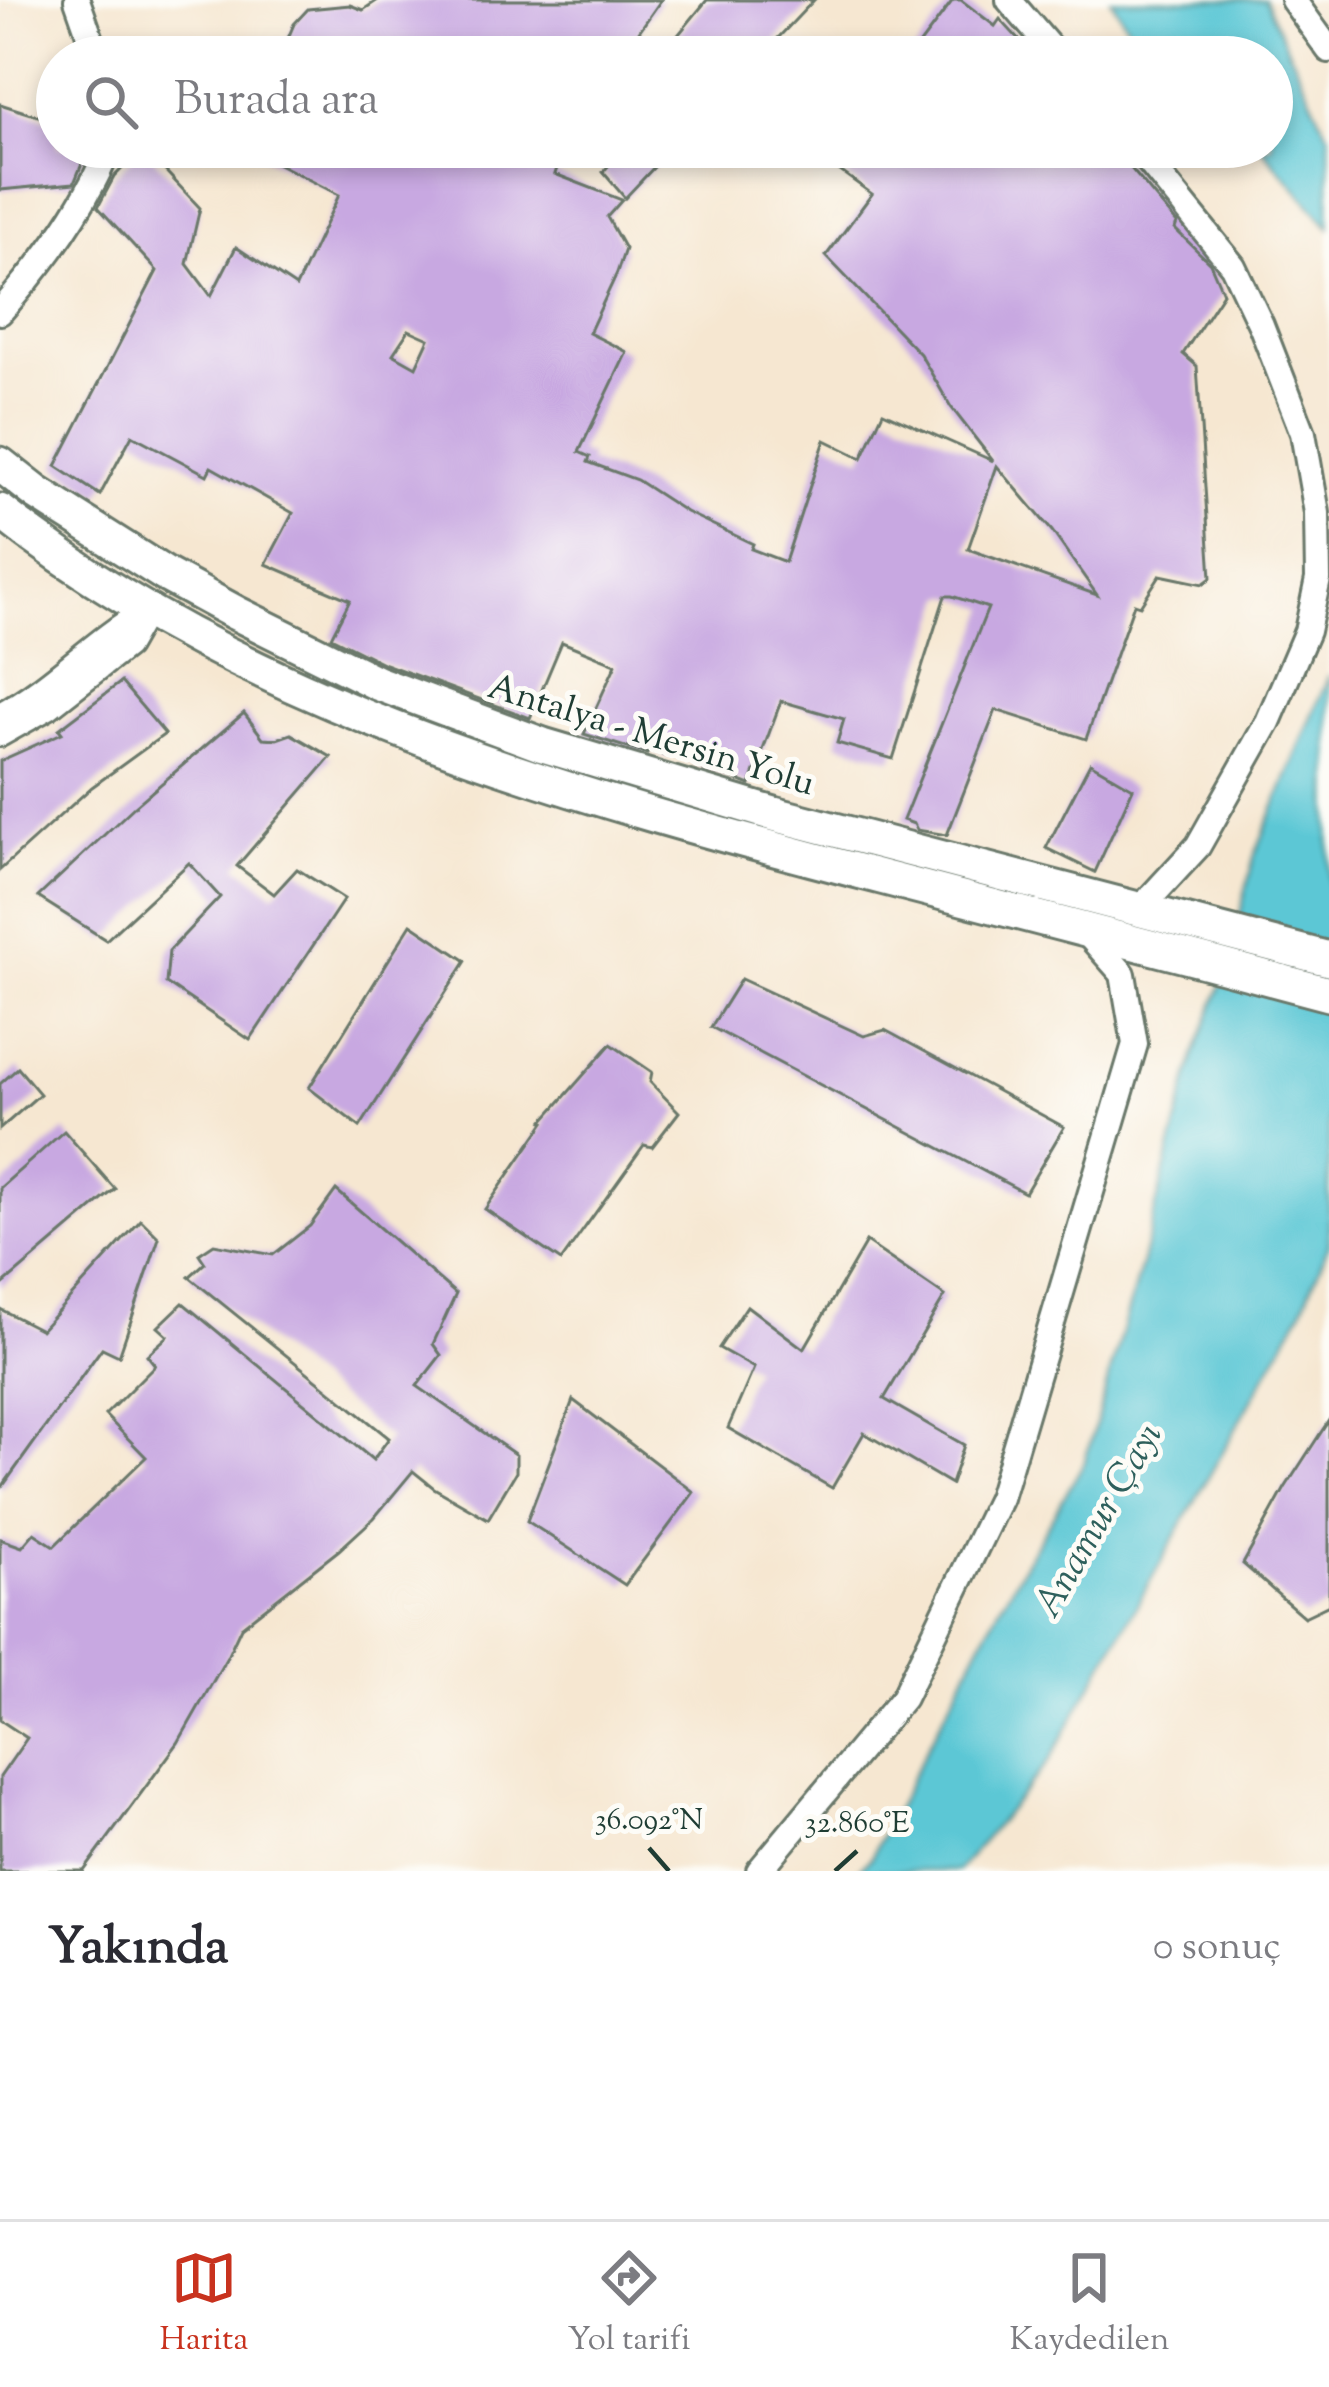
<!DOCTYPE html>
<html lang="tr">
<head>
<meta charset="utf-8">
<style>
  body { margin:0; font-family:"Sorts Mill Goudy",serif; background:#f2f2f3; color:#2b2b33 }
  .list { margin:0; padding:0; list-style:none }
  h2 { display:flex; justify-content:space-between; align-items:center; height:156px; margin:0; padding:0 48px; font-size:51px }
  h2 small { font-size:39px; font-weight:400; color:#7c7c81 }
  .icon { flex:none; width:66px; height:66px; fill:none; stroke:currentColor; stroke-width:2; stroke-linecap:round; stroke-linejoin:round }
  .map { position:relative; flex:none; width:1329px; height:1871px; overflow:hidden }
  .search { position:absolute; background:#fff; box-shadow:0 6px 18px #0003; left:36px; right:36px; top:36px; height:132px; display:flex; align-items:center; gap:30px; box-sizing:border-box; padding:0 42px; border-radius:66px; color:#7c7c81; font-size:45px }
  .sheet { height:348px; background:#fff }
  nav { display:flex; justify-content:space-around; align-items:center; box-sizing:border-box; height:168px; border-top:3px solid #e1e1e2; background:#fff; font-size:33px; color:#7c7c81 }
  nav a { display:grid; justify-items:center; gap:6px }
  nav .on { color:#c8321e }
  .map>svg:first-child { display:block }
  .water { fill:#5cc7d5; stroke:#3e8284; stroke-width:3 }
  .building { fill:#c8a8e1; fill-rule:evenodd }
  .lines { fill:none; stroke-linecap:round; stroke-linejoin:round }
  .minor-casing { stroke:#6a786b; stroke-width:30 }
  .highway-casing { stroke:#6a786b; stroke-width:39 }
  .minor { stroke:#fff; stroke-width:24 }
  .highway { stroke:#fff; stroke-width:33 }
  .ticks { fill:none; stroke:#1f3d34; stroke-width:4.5 }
  .labels { text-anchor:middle; stroke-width:10; stroke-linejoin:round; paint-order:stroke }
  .street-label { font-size:36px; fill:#1f3d34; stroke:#fdfcf7 }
  .water-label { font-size:39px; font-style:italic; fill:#2e605c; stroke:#fdfcf7 }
  .ticks-label { font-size:30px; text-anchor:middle; fill:#1f3d34; stroke:#fdfcf7; stroke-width:10; stroke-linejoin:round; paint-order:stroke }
</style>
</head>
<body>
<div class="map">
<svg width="1329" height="1871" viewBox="0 0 1329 1871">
  <rect width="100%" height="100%" fill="#fdfcf7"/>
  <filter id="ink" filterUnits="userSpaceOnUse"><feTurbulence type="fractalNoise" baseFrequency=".00833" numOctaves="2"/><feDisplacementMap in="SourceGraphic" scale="24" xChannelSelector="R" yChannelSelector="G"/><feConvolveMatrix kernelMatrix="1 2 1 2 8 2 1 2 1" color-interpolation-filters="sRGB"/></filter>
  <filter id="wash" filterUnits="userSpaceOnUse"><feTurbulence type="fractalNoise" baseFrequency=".004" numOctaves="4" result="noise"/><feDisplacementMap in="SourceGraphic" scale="48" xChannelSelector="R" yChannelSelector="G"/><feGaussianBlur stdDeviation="2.7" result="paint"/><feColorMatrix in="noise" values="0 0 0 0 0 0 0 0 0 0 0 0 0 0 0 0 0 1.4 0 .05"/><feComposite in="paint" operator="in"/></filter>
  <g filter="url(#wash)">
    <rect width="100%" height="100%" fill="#f6e7d1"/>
    <g class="water">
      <path d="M 1111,0 L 1265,0 L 1329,136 L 1329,227 L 1261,147 L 1272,147 L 1272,57 L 1154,57 L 1142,48 Z"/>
      <path d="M 1329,675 L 1329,1244 L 1301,1312 L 1050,1760 L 958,1871 L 857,1871 L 871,1857 L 999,1608 L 1085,1461 L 1141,1265 L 1194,1057 L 1224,978 L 1254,857 Z"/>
    </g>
    <g id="blocks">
      <g class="building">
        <path d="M 378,0 L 661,0 L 621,57 L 613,57 L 594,45 L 591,57 L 280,57 L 294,24 L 308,9 L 350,5 L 363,10 Z"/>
        <path d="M 707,0 L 814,0 L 760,57 L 660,57 Z"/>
        <path d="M 953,0 L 961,0 L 995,26 L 1000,19 L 1035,57 L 910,57 Z"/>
        <path d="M 0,104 L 57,122 L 57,147 L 89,147 L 74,183 L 0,190 Z"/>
        <path d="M 143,147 L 200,208 L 187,264 L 211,296 L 236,247 L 296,287 L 339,195 L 245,147 L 564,147 L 555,174 L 622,200 L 607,217 L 625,249 L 617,273 L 589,333 L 627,352 L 579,452 L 590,457 L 588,462 L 637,480 L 686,512 L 753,544 L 751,549 L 785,562 L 825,440 L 862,458 L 883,412 L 993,461 L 951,407 L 920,354 L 826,256 L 872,194 L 829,163 L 841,147 L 1113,147 L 1177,223 L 1175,229 L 1210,263 L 1223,293 L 1183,354 L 1197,366 L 1211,578 L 1203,584 L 1160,575 L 1140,606 L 1134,604 L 1086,739 L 996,710 L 947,835 L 917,830 L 914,824 L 903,820 L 988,608 L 952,596 L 945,596 L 893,759 L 837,743 L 844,719 L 781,701 L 750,785 L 670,753 L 668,757 L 649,750 L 647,754 L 584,734 L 616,664 L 562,642 L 530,718 L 385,664 L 331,637 L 350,600 L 266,564 L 293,513 L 211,467 L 207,475 L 132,435 L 100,495 L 56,466 L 157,271 L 98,207 L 114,177 ZM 409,330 L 429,339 L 416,367 L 393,354 ZM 997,466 L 1052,531 L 1097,595 L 968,549 Z"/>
        <path d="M 608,147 L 673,147 L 625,198 L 603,172 L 617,156 Z"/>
        <path d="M 121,682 L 165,734 L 92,787 L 0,870 L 0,761 L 62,733 L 59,729 Z"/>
        <path d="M 244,713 L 263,738 L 277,739 L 291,734 L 331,757 L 237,866 L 274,894 L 297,869 L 344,899 L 250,1040 L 166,983 L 169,951 L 220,897 L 189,863 L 106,940 L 38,897 L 135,806 Z"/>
        <path d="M 1090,763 L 1133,788 L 1095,872 L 1046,848 Z"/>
        <path d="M 411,924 L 466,961 L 360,1127 L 309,1088 Z"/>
        <path d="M 741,979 L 864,1036 L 885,1030 L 1064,1127 L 1025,1193 L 711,1027 Z"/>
        <path d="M 611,1044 L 652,1072 L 650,1082 L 679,1112 L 652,1147 L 644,1145 L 561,1261 L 485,1209 L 545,1122 L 543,1121 Z"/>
        <path d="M 18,1068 L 40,1094 L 0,1129 L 0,1084 Z"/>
        <path d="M 64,1131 L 115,1189 L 0,1287 L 0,1188 Z"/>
        <path d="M 336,1190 L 456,1294 L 433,1344 L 441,1355 L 417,1386 L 516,1455 L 516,1472 L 488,1519 L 434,1488 L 413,1471 L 374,1518 L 339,1550 L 241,1627 L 227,1657 L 178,1743 L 84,1871 L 0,1871 L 0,1777 L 27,1738 L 0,1720 L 0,1539 L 22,1547 L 34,1533 L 54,1546 L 146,1457 L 105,1415 L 155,1365 L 147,1355 L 168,1336 L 158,1327 L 183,1303 L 373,1460 L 389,1438 L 189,1277 L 205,1263 L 199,1254 L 214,1244 L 273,1255 L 310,1226 Z"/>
        <path d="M 141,1220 L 159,1238 L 119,1356 L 102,1348 L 0,1490 L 0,1309 L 41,1330 Z"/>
        <path d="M 866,1242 L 945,1296 L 884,1399 L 964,1445 L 951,1484 L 864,1433 L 832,1488 L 728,1428 L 754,1368 L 719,1348 L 747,1306 L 804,1349 Z"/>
        <path d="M 573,1400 L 694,1492 L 625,1585 L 527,1521 Z"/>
        <path d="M 1329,1420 L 1329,1605 L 1304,1617 L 1243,1564 L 1285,1488 Z"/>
      </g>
    </g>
  </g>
  <g filter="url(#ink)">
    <use href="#blocks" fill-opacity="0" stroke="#6a786b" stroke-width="3"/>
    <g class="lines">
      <defs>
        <g id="minor">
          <path d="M 77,0 L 97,57"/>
          <path d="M 1009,0 L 1058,57"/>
          <path d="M 1293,0 L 1329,50"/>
          <path d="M 1137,147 L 1233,266 L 1261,325 L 1303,433 L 1317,513 L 1318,579 L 1307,631 L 1268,722 L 1198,846 L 1139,910"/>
          <path d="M 0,312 C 36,271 68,230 93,182 C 99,170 105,160 106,147"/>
          <path d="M 0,715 C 53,687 92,642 144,612"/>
          <path d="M 0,734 L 48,707 L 126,646 L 146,611"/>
          <path d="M 759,1871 L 903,1698 L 1000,1498 L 1135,1044 L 1123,974 L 1085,931"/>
        </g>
        <g id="highway">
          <path d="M 0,464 L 37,493 L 166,575 L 236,613 L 377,683 L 543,745 L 774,814 L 1329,959"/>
          <path d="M 0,511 C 247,707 581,799 881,877 C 1031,916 1180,954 1329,994"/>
        </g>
      </defs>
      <use href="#minor" class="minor-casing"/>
      <use href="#highway" class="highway-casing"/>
      <use href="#minor" class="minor"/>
      <use href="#highway" class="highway"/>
    </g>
  </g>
  <path class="ticks" d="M 649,1848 L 669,1871M 835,1871 L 857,1851"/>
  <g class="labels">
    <g class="street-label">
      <text transform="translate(652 733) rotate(17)" y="13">Antalya - Mersin Yolu</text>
    </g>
    <g class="water-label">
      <text transform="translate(1096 1519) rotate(-60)" y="14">Anamur Çayı</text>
    </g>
  </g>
  <g class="ticks-label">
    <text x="649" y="1829">36.092°N</text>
    <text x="857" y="1832">32.860°E</text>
  </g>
</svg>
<div class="search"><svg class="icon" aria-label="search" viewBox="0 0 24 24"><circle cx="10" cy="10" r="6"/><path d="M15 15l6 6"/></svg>Burada ara</div>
</div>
<section class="sheet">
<h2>Yakında<small>0 sonuç</small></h2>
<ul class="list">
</ul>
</section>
<nav>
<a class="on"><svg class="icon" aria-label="map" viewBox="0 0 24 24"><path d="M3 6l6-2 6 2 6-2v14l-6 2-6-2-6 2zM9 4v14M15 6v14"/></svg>Harita</a>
<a><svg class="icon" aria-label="directions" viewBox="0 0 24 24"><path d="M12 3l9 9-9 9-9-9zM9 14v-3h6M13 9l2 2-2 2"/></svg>Yol tarifi</a>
<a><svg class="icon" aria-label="saved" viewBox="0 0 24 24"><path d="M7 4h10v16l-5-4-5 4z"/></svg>Kaydedilen</a>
</nav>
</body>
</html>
